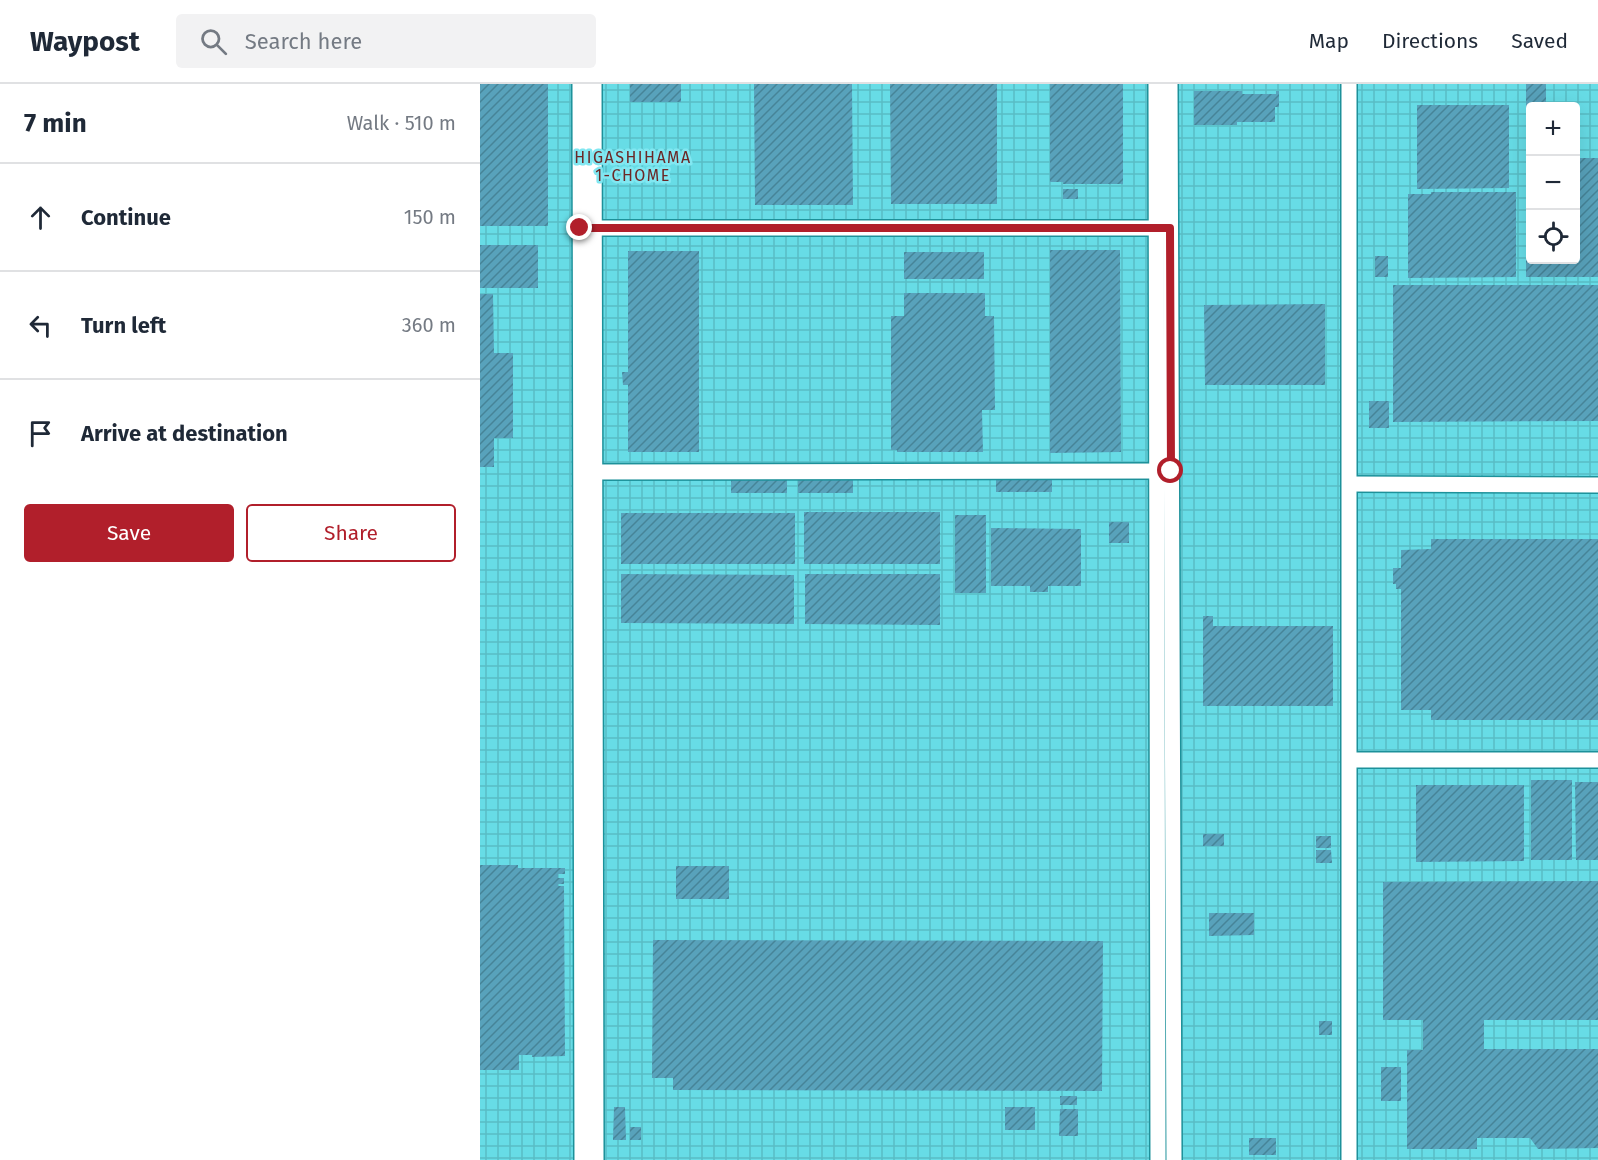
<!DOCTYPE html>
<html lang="en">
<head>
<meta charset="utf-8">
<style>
  body { margin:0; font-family:"Fira Sans",sans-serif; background:#f2f2f3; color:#1f2937 }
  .controls { position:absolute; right:18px; top:18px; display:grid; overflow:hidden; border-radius:6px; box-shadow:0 6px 24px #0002 }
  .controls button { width:54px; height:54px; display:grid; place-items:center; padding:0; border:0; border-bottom:2px solid #e0e1e3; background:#fff; color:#1f2937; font:30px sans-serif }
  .stop { position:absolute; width:18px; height:18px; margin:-14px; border:4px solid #b11f2b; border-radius:50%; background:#fff }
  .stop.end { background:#b11f2b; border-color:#fff; box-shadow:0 2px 6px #0008 }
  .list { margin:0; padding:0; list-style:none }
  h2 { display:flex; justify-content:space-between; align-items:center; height:78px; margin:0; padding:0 24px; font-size:26px }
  h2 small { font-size:20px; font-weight:400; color:#747a83 }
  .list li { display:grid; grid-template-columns:39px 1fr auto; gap:18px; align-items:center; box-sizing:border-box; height:108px; padding:0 24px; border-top:2px solid #e0e1e3 }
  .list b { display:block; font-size:22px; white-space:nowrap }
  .list em { font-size:20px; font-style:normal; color:#747a83 }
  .actions { display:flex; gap:12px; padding:18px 24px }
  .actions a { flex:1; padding:14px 0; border:2px solid #b11f2b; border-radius:6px; text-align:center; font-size:21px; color:#b11f2b }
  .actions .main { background:#b11f2b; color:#fff }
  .icon { flex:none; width:33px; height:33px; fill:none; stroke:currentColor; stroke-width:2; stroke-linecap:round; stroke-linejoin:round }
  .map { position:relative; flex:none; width:1118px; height:1076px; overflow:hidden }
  header { display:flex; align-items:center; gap:36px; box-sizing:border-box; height:84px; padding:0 30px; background:#fff; border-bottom:2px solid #e0e1e3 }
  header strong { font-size:28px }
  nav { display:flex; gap:33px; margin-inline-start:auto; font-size:21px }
  .search { width:420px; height:54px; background:#f2f2f3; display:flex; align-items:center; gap:15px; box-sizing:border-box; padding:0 21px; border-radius:6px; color:#747a83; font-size:22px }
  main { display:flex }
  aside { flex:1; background:#fff }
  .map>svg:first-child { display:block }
  .industrial { fill:url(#industrial-grid); fill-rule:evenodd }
  .building { fill:url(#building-hatch) }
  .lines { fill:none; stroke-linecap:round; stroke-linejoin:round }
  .minor-casing { stroke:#1d919a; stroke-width:18 }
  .minor { stroke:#fff; stroke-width:15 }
  .route { stroke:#b11f2b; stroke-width:8 }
  .labels { text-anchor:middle; stroke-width:5; stroke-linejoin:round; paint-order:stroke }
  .neighbourhood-label { font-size:16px; letter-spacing:1.5px; fill:#6c2726; stroke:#81e7f1 }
</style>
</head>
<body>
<header>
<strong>Waypost</strong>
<div class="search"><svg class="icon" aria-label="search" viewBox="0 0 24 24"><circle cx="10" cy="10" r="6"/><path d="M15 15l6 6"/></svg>Search here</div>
<nav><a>Map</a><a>Directions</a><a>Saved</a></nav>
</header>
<main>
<aside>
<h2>7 min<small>Walk · 510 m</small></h2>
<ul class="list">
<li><svg class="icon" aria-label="ahead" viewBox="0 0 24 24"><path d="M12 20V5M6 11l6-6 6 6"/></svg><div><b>Continue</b></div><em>150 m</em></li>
<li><svg class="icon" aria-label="left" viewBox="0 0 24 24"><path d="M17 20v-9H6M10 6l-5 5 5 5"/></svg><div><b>Turn left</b></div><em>360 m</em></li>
<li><svg class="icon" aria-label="arrive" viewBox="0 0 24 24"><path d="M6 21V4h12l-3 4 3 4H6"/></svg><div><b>Arrive at destination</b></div></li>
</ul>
<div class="actions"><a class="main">Save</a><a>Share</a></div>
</aside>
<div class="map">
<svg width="1118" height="1076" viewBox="0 0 1118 1076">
  <defs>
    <pattern id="industrial-grid" width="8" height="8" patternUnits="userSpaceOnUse" patternTransform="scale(1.5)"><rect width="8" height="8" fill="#67dce6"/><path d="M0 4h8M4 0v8" fill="none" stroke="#58bcc5"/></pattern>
    <pattern id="building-hatch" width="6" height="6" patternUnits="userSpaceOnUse" patternTransform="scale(1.5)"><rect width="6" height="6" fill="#58a2bb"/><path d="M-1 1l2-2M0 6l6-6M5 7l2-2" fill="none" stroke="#468498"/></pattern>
  </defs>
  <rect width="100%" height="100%" fill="#81e7f1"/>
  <path class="industrial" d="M 0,0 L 1118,0 L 1118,1076 L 0,1076 ZM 1050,22 L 1096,22 L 1096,176 L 1050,176 Z"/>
  <g class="building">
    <rect x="0" y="0" width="68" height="142"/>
    <rect x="150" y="0" width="51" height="18"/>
    <path d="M 274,0 L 372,0 L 373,121 L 275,121 Z"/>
    <path d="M 410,0 L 517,0 L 517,120 L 411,120 Z"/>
    <path d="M 570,0 L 643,0 L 643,100 L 583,100 L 583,98 L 570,98 Z"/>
    <path d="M 1046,0 L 1066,0 L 1066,22 L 1050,22 L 1050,62 L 1046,62 Z"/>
    <path d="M 714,7 L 762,7 L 762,10 L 796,10 L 796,7 L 799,7 L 799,23 L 795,23 L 795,38 L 757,38 L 757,41 L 714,41 Z"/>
    <path d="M 937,21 L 1029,21 L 1029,104 L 937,105 Z"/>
    <path d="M 1046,74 L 1050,74 L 1050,176 L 1096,176 L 1096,74 L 1118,74 L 1118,193 L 1046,193 Z"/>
    <rect x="583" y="105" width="15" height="10"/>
    <path d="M 951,108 L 1036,108 L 1036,193 L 928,194 L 928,110 L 951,110 Z"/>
    <rect x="0" y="161" width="58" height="43"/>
    <path d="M 570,166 L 640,166 L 641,368 L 570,369 Z"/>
    <path d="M 148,167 L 219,167 L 219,368 L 148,368 L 148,301 L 143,301 L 142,288 L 148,288 Z"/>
    <rect x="424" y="168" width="80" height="27"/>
    <rect x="895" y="172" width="13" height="21"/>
    <path d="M 913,201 L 1118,201 L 1118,337 L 913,338 Z"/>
    <path d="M 424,209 L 505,209 L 505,232 L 514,232 L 515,326 L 502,326 L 503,368 L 417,368 L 417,366 L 411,366 L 411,232 L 424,232 Z"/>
    <path d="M 0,210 L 13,210 L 14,269 L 33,269 L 33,354 L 14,354 L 14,383 L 0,383 Z"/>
    <path d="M 845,220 L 845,301 L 725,301 L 724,221 Z"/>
    <rect x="889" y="317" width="20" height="27"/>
    <rect x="516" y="392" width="56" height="16"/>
    <rect x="251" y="393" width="56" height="16"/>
    <rect x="318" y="394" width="55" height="15"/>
    <rect x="324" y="428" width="136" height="52"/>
    <rect x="141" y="429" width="174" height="51"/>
    <rect x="475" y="431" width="31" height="78"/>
    <rect x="629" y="438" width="20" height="21"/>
    <path d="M 511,444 L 601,445 L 601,502 L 568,502 L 568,508 L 550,508 L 550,502 L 511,502 Z"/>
    <path d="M 951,455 L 1118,455 L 1118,636 L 951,636 L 951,626 L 921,626 L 921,505 L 916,505 L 916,500 L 913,500 L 913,484 L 921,484 L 921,466 L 951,465 Z"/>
    <path d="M 141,490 L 314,491 L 314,540 L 141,539 Z"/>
    <path d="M 325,490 L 460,490 L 460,541 L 325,540 Z"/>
    <path d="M 723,532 L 733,532 L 733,542 L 853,542 L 853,622 L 723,622 Z"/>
    <rect x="1051" y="696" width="41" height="80"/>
    <path d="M 1095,698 L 1118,698 L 1118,776 L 1096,776 Z"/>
    <path d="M 936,701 L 1044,701 L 1044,777 L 936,778 Z"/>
    <rect x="723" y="750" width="21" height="12"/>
    <rect x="836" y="752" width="15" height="12"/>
    <path d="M 836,766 L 851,766 L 852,779 L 836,779 Z"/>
    <path d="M 0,781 L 38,781 L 38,784 L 85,784 L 85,790 L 78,790 L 78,794 L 84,794 L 84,800 L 78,800 L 78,802 L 84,802 L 85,972 L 52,973 L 52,971 L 39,971 L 39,986 L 0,986 Z"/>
    <rect x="196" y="782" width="53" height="33"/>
    <path d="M 1118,797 L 1118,936 L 1004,936 L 1004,965 L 1118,965 L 1118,1064 L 1058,1065 L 1050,1054 L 997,1054 L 997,1065 L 927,1065 L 927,966 L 943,966 L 943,936 L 903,936 L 903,798 Z"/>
    <path d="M 729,829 L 774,829 L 774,851 L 729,852 Z"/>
    <path d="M 173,856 L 623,857 L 622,1007 L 193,1006 L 193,994 L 172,994 Z"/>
    <rect x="839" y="937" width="13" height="14"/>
    <rect x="901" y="983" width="20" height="34"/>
    <rect x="580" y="1012" width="17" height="9"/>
    <path d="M 134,1023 L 145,1023 L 146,1056 L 133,1056 Z"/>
    <rect x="525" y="1023" width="30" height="23"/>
    <path d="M 580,1025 L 598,1025 L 598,1052 L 579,1052 Z"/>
    <rect x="150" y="1043" width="11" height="13"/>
    <rect x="769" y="1054" width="27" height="17"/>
  </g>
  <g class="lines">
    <defs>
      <g id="minor">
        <path d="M 100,0 L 102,1076"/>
        <path d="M 114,0 L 116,1076"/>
        <path d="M 676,0 L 678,1076"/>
        <path d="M 690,0 L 694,1076"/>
        <path d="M 869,0 L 869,1076"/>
        <path d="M 105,144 L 684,144"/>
        <path d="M 107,388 L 686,387"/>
        <path d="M 870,400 L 1118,401"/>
        <path d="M 870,676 L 1118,676"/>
      </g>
    </defs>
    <use href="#minor" class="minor-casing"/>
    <use href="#minor" class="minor"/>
  </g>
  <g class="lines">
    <path class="route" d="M 100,144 L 690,144 L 691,387"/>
  </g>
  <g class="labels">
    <g class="neighbourhood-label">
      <text x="153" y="79">HIGASHIHAMA<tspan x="153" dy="18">1-CHOME</tspan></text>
    </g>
  </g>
</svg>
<div class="controls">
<button>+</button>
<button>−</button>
<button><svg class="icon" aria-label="locate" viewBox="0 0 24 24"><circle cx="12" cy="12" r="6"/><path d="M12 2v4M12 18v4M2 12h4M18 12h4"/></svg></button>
</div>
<div class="stop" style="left:691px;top:387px"></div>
<div class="stop end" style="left:100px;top:144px"></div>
</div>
</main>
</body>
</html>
